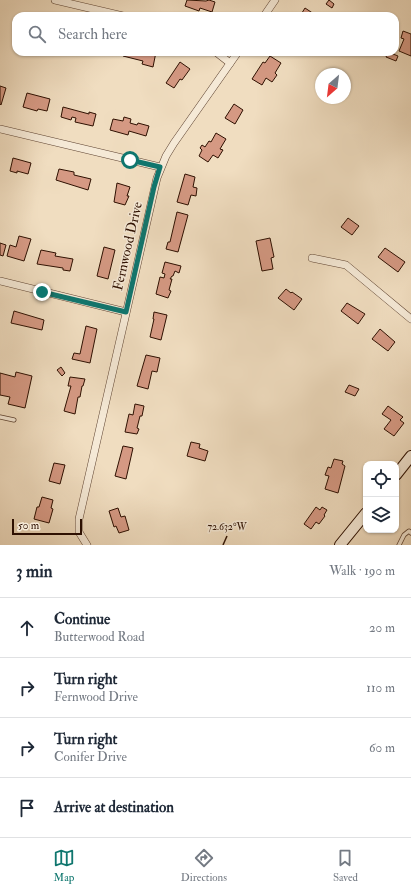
<!DOCTYPE html>
<html lang="en">
<head>
<meta charset="utf-8">
<style>
  body { margin:0; font-family:"IM FELL Double Pica",serif; background:#f2f2f3; color:#1f2937 }
  .controls { position:absolute; right:12px; bottom:12px; display:grid; overflow:hidden; border-radius:8px; box-shadow:0 1px 3px #0004 }
  .controls button { width:36px; height:36px; display:grid; place-items:center; padding:0; border:0; border-bottom:1px solid #e0e1e3; background:#fff; color:#1f2937; font:20px sans-serif }
  .compass { position:absolute; left:315px; top:68px; width:36px; height:36px; border-radius:50%; background:#fff; box-shadow:0 1px 3px #0004; rotate:208deg }
  .scale { position:absolute; left:12px; bottom:10px; width:70px; box-sizing:border-box; padding-left:4px; border:2px solid #2e1001; border-top:0; font-size:11px; line-height:14px; white-space:nowrap; color:#2e1001; -webkit-text-stroke:3px #f5e9d6; paint-order:stroke }
  .stop { position:absolute; width:12px; height:12px; margin:-9px; border:3px solid #0f766e; border-radius:50%; background:#fff }
  .stop.end { background:#0f766e; border-color:#fff; box-shadow:0 1px 4px #0008 }
  .list { margin:0; padding:0; list-style:none }
  h2 { display:flex; justify-content:space-between; align-items:center; height:52px; margin:0; padding:0 16px; font-size:17px }
  h2 small { font-size:13px; font-weight:400; color:#747a83 }
  .list li { display:grid; grid-template-columns:26px 1fr auto; gap:12px; align-items:center; box-sizing:border-box; height:60px; padding:0 16px; border-top:1px solid #e0e1e3 }
  .list b { display:block; font-size:15px; white-space:nowrap }
  .list p { margin:0; font-size:13px; white-space:nowrap; color:#747a83 }
  .list em { font-size:13px; font-style:normal; color:#747a83 }
  .icon { flex:none; width:22px; height:22px; fill:none; stroke:currentColor; stroke-width:2; stroke-linecap:round; stroke-linejoin:round }
  .map { position:relative; flex:none; width:411px; height:545px; overflow:hidden }
  .search { position:absolute; background:#fff; box-shadow:0 1px 3px #0004; left:12px; right:12px; top:12px; height:44px; display:flex; align-items:center; gap:10px; box-sizing:border-box; padding:0 14px; border-radius:12px; color:#747a83; font-size:15px }
  .sheet { height:292px; background:#fff }
  nav { display:flex; justify-content:space-around; align-items:center; box-sizing:border-box; height:56px; border-top:1px solid #e0e1e3; background:#fff; font-size:11px; color:#747a83 }
  nav a { display:grid; justify-items:center; gap:2px }
  nav .on { color:#0f766e }
  .map>svg:first-child { display:block }
  .building { fill:#d59983; stroke:#2e1001 }
  .lines { fill:none; stroke-linecap:round; stroke-linejoin:round }
  .service-casing { stroke:#5e4331; stroke-width:5 }
  .minor-casing { stroke:#5e4331; stroke-width:8 }
  .secondary-casing { stroke:#2e1001; stroke-width:12 }
  .service { stroke:#f5e9d6; stroke-width:3.5 }
  .minor { stroke:#f5e9d6; stroke-width:7 }
  .secondary { stroke:#f5e9d6; stroke-width:10 }
  .route { stroke:#0f766e; stroke-width:5 }
  .ticks { fill:none; stroke:#2e1001; stroke-width:1.5 }
  .labels { text-anchor:middle; stroke-width:3; stroke-linejoin:round; paint-order:stroke }
  .street-label { font-size:14px; fill:#2e1001; stroke:#f5e9d6 }
  .ticks-label { font-size:10px; text-anchor:middle; fill:#2e1001; stroke:#f5e9d6; stroke-width:3; stroke-linejoin:round; paint-order:stroke }
</style>
</head>
<body>
<div class="map">
<svg width="411" height="545" viewBox="0 0 411 545">
  <rect width="100%" height="100%" fill="#f0ddc0"/>
  <filter id="stains"><feTurbulence type="fractalNoise" baseFrequency=".005" numOctaves="4"/><feColorMatrix values="0 0 0 0 .2 0 0 0 0 .09 0 0 0 0 .02 0 0 0 .5 -.17"/></filter>
  <radialGradient id="worn" r=".72"><stop offset=".6" stop-color="#630" stop-opacity="0"/><stop offset="1" stop-color="#630" stop-opacity=".3"/></radialGradient>
  <g class="building">
    <path d="M 187,0 L 206,1 L 209,0 L 215,2 L 212,12 L 200,8 L 199,11 L 185,6 Z"/>
    <path d="M 329,0 L 334,4 L 332,8 L 326,4 Z"/>
    <path d="M 305,8 L 317,16 L 300,16 Z"/>
    <path d="M 403,31 L 411,34 L 411,56 L 399,51 L 404,39 L 401,38 Z"/>
    <path d="M 124,52 L 156,52 L 153,67 L 142,64 L 143,61 L 123,56 Z"/>
    <path d="M 388,52 L 398,56 L 396,61 L 386,57 Z"/>
    <path d="M 270,56 L 281,63 L 275,73 L 277,75 L 272,82 L 266,78 L 262,85 L 252,79 L 263,62 L 265,63 Z"/>
    <path d="M 180,62 L 190,69 L 182,80 L 180,79 L 174,88 L 166,83 Z"/>
    <path d="M 0,86 L 6,88 L 1,105 L 0,104 Z"/>
    <path d="M 27,93 L 50,99 L 47,111 L 38,109 L 37,111 L 23,107 Z"/>
    <path d="M 234,104 L 243,110 L 235,124 L 225,118 Z"/>
    <path d="M 63,107 L 89,114 L 89,112 L 96,114 L 93,126 L 75,122 L 76,118 L 72,117 L 71,120 L 61,117 Z"/>
    <path d="M 124,117 L 131,119 L 130,123 L 137,125 L 138,123 L 149,126 L 146,136 L 129,131 L 128,135 L 110,130 L 113,119 L 123,121 Z"/>
    <path d="M 216,133 L 226,139 L 220,149 L 223,150 L 218,158 L 213,155 L 208,162 L 199,156 L 202,150 L 200,148 L 202,145 L 205,147 L 209,141 L 211,142 Z"/>
    <path d="M 13,158 L 31,163 L 28,174 L 17,171 L 17,173 L 10,171 Z"/>
    <path d="M 59,169 L 74,172 L 74,175 L 91,179 L 88,190 L 56,180 Z"/>
    <path d="M 185,174 L 195,177 L 193,187 L 197,188 L 196,196 L 191,195 L 188,205 L 177,202 Z"/>
    <path d="M 117,183 L 130,187 L 127,196 L 129,196 L 125,205 L 114,202 Z"/>
    <path d="M 177,212 L 188,215 L 178,252 L 166,249 L 168,242 L 170,242 Z"/>
    <path d="M 348,218 L 359,226 L 352,235 L 341,227 Z"/>
    <path d="M 19,236 L 31,239 L 24,261 L 7,256 L 10,245 L 16,247 Z"/>
    <path d="M 270,238 L 274,257 L 271,258 L 273,269 L 262,271 L 256,241 Z"/>
    <path d="M 0,243 L 6,245 L 3,256 L 0,255 Z"/>
    <path d="M 104,247 L 115,250 L 108,279 L 97,276 Z"/>
    <path d="M 385,248 L 405,262 L 398,272 L 378,257 Z"/>
    <path d="M 41,250 L 56,253 L 55,256 L 73,259 L 70,271 L 63,270 L 63,268 L 37,264 Z"/>
    <path d="M 165,262 L 181,266 L 179,273 L 175,271 L 173,276 L 172,276 L 170,279 L 172,279 L 169,290 L 171,291 L 168,298 L 156,294 L 160,277 L 164,278 L 165,274 L 162,273 Z"/>
    <path d="M 286,289 L 291,293 L 292,292 L 302,299 L 294,310 L 278,298 Z"/>
    <path d="M 347,303 L 365,314 L 358,324 L 341,311 Z"/>
    <path d="M 14,311 L 44,320 L 42,330 L 11,323 Z"/>
    <path d="M 154,312 L 167,315 L 161,340 L 150,337 L 154,319 L 153,319 Z"/>
    <path d="M 86,326 L 97,329 L 90,363 L 72,359 L 74,353 L 80,354 Z"/>
    <path d="M 380,329 L 395,342 L 388,351 L 372,339 Z"/>
    <path d="M 146,355 L 160,358 L 157,372 L 152,371 L 148,389 L 137,386 Z"/>
    <path d="M 61,367 L 65,373 L 62,376 L 57,370 Z"/>
    <path d="M 16,372 L 32,376 L 25,408 L 8,404 L 10,397 L 0,395 L 0,373 L 15,377 Z"/>
    <path d="M 70,377 L 85,379 L 83,386 L 82,386 L 80,397 L 78,397 L 75,414 L 64,411 L 71,386 L 68,386 Z"/>
    <path d="M 349,385 L 359,389 L 355,396 L 345,392 Z"/>
    <path d="M 135,404 L 144,406 L 142,416 L 140,416 L 137,428 L 139,429 L 137,434 L 125,432 L 129,414 L 133,415 Z"/>
    <path d="M 388,406 L 403,417 L 400,420 L 404,423 L 394,436 L 384,429 L 391,420 L 382,414 Z"/>
    <path d="M 191,442 L 200,444 L 199,448 L 208,451 L 205,461 L 187,456 Z"/>
    <path d="M 123,446 L 133,448 L 126,479 L 115,476 Z"/>
    <path d="M 334,459 L 343,461 L 342,464 L 345,466 L 338,493 L 325,489 L 329,476 L 325,475 L 328,467 L 331,468 Z"/>
    <path d="M 54,463 L 65,465 L 60,484 L 49,481 Z"/>
    <path d="M 42,497 L 53,500 L 51,508 L 53,509 L 49,523 L 34,519 L 37,507 L 39,507 Z"/>
    <path d="M 316,507 L 320,510 L 322,507 L 327,510 L 324,515 L 325,516 L 319,524 L 316,522 L 311,529 L 304,524 Z"/>
    <path d="M 118,508 L 121,517 L 125,516 L 129,530 L 119,533 L 116,526 L 114,527 L 109,511 Z"/>
  </g>
  <g class="lines">
    <defs>
      <g id="service">
        <path d="M 0,417 L 14,420"/>
        <path d="M 399,545 L 404,535 L 409,531 L 411,533"/>
      </g>
      <g id="minor">
        <path d="M 55,0 L 123,16"/>
        <path d="M 264,16 L 275,0"/>
        <path d="M 216,52 L 230,63"/>
        <path d="M 0,129 L 160,167"/>
        <path d="M 312,258 L 346,265 L 411,319"/>
        <path d="M 0,281 L 126,312"/>
        <path d="M 87,545 L 79,532 L 79,519 L 157,178 L 166,156 L 174,143 L 238,52"/>
      </g>
      <g id="secondary">
        <path d="M 396,475 L 411,456"/>
        <path d="M 340,545 L 366,513"/>
      </g>
    </defs>
    <use href="#service" class="service-casing"/>
    <use href="#minor" class="minor-casing"/>
    <use href="#secondary" class="secondary-casing"/>
    <use href="#service" class="service"/>
    <use href="#minor" class="minor"/>
    <use href="#secondary" class="secondary"/>
  </g>
  <g class="lines">
    <path class="route" d="M 42,292 L 126,312 L 154,187 L 160,167 L 130,160"/>
  </g>
  <path class="ticks" d="M 223,545 L 227,536"/>
  <g class="labels">
    <g class="street-label">
      <text transform="translate(127 246) rotate(-77)" y="5">Fernwood Drive</text>
    </g>
  </g>
  <g class="ticks-label">
    <text x="227" y="530">72.632°W</text>
  </g>
  <rect width="100%" height="100%" filter="url(#stains)"/>
  <rect width="100%" height="100%" fill="url(#worn)"/>
</svg>
<div class="controls">
<button><svg class="icon" aria-label="locate" viewBox="0 0 24 24"><circle cx="12" cy="12" r="6"/><path d="M12 2v4M12 18v4M2 12h4M18 12h4"/></svg></button>
<button><svg class="icon" aria-label="layers" viewBox="0 0 24 24"><path d="M12 4l9 5-9 5-9-5zM3 14l9 5 9-5"/></svg></button>
</div>
<svg class="compass" viewBox="-18 -18 36 36"><path d="M0-13l5 13h-10z" fill="#e53935"/><path d="M0 13l5-13h-10z" fill="#747a83"/></svg>
<div class="scale">50 m</div>
<div class="stop" style="left:130px;top:160px"></div>
<div class="stop end" style="left:42px;top:292px"></div>
<div class="search"><svg class="icon" aria-label="search" viewBox="0 0 24 24"><circle cx="10" cy="10" r="6"/><path d="M15 15l6 6"/></svg>Search here</div>
</div>
<section class="sheet">
<h2>3 min<small>Walk · 190 m</small></h2>
<ul class="list">
<li><svg class="icon" aria-label="ahead" viewBox="0 0 24 24"><path d="M12 20V5M6 11l6-6 6 6"/></svg><div><b>Continue</b><p>Butterwood Road</p></div><em>20 m</em></li>
<li><svg class="icon" aria-label="right" viewBox="0 0 24 24"><path d="M7 20v-9h11M14 6l5 5-5 5"/></svg><div><b>Turn right</b><p>Fernwood Drive</p></div><em>110 m</em></li>
<li><svg class="icon" aria-label="right" viewBox="0 0 24 24"><path d="M7 20v-9h11M14 6l5 5-5 5"/></svg><div><b>Turn right</b><p>Conifer Drive</p></div><em>60 m</em></li>
<li><svg class="icon" aria-label="arrive" viewBox="0 0 24 24"><path d="M6 21V4h12l-3 4 3 4H6"/></svg><div><b>Arrive at destination</b></div></li>
</ul>
</section>
<nav>
<a class="on"><svg class="icon" aria-label="map" viewBox="0 0 24 24"><path d="M3 6l6-2 6 2 6-2v14l-6 2-6-2-6 2zM9 4v14M15 6v14"/></svg>Map</a>
<a><svg class="icon" aria-label="directions" viewBox="0 0 24 24"><path d="M12 3l9 9-9 9-9-9zM9 14v-3h6M13 9l2 2-2 2"/></svg>Directions</a>
<a><svg class="icon" aria-label="saved" viewBox="0 0 24 24"><path d="M7 4h10v16l-5-4-5 4z"/></svg>Saved</a>
</nav>
</body>
</html>
